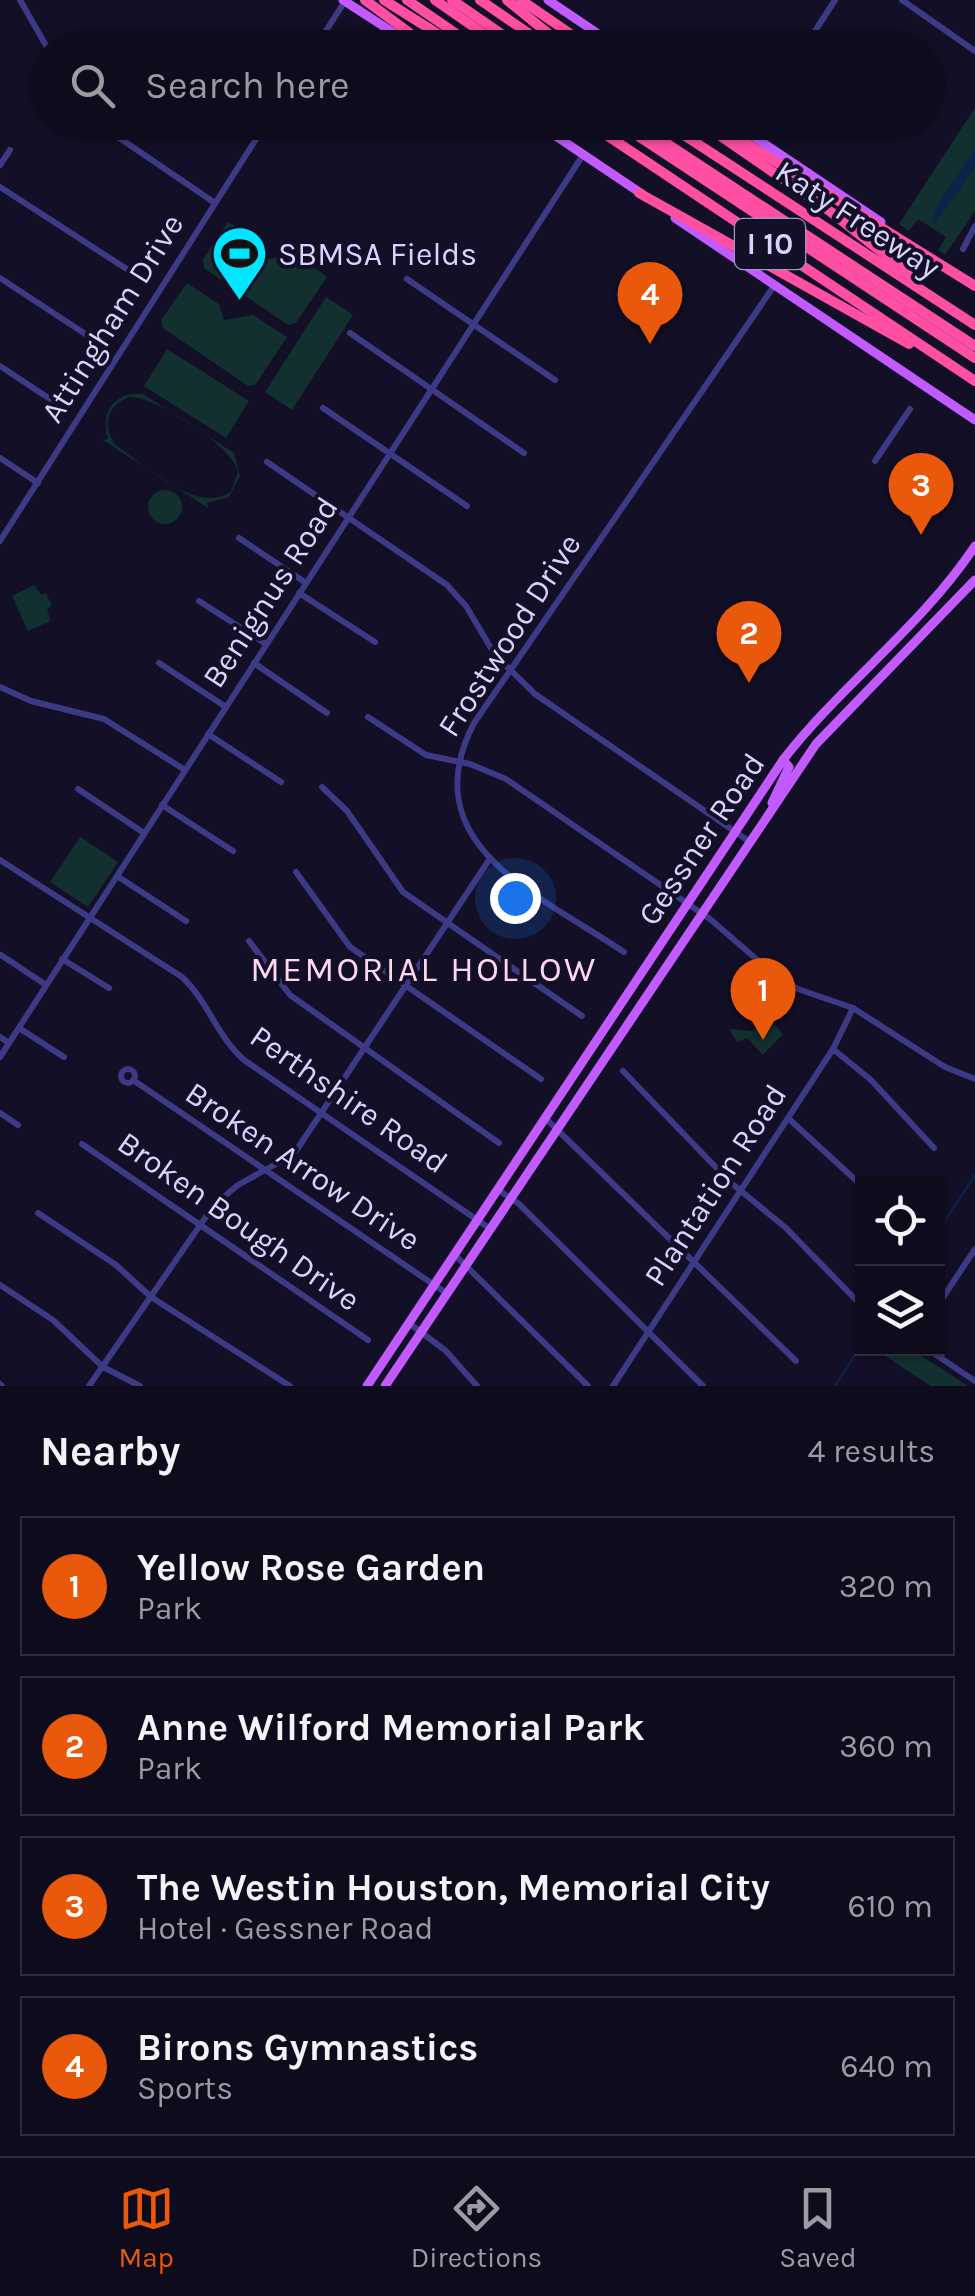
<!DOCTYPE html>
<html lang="en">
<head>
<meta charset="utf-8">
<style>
  body { margin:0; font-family:Karla,sans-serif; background:#171425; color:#f1f3f6 }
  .controls { position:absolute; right:30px; bottom:30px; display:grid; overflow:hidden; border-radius:0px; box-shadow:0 2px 8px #0004 }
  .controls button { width:90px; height:90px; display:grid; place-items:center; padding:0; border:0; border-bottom:2px solid #2e2b3b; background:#0e0b1c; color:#f1f3f6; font:50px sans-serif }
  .you { position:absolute; left:515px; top:898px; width:35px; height:35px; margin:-25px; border:8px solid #fff; border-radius:50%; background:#1a73e8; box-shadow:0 0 0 15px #1a73e833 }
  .badge { display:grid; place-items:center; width:65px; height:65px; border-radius:50%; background:#ea580c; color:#fff; font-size:32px; font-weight:700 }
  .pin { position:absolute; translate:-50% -82px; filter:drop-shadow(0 2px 5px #0008) }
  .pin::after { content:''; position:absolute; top:52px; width:35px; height:30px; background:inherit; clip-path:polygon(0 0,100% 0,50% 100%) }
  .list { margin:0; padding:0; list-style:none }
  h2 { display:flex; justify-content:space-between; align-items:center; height:130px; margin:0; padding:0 40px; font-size:42px }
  h2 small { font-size:32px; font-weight:400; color:#9b9ba3 }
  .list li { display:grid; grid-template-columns:65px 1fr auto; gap:30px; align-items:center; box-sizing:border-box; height:140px; margin:0 20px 20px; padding:0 20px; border:2px solid #2e2b3b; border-radius:0px }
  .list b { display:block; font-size:38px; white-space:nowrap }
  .list p { margin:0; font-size:32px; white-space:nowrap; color:#9b9ba3 }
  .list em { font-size:32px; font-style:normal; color:#9b9ba3 }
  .icon { flex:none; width:55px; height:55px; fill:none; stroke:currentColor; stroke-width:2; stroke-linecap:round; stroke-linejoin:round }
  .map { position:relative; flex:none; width:975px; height:1386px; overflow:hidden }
  .search { position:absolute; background:#0e0b1c; box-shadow:0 2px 8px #0004; left:30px; right:30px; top:30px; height:110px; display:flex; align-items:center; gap:25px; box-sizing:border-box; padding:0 35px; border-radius:55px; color:#9b9ba3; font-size:38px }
  .sheet { height:770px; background:#0e0b1c }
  nav { display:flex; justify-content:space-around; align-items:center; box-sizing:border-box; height:140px; border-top:2px solid #2e2b3b; background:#0e0b1c; font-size:28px; color:#9b9ba3 }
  nav a { display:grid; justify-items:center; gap:5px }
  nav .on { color:#ea580c }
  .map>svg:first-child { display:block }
  .green { fill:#12302f; fill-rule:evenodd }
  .water { fill:#0c2248 }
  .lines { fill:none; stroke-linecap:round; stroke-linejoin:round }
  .stream { stroke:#0c2248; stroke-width:2.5 }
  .minor { stroke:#3d3a85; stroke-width:6 }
  .major { stroke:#c25bff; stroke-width:9 }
  .highway { stroke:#ff4fa3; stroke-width:10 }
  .labels { text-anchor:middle; stroke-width:8; stroke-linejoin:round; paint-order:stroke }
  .shield { fill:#130f26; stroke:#9e99be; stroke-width:2.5 }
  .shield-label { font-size:30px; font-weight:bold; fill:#d9d4ff }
  .street-label { font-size:32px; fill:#d9d4ff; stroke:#130f26 }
  .poi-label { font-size:32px; fill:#d9d4ff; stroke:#130f26; text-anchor:start }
  .neighbourhood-label { font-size:35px; letter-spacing:2.5px; fill:#ffd6f0; stroke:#130f26 }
</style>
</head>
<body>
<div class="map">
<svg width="975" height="1386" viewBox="0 0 975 1386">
  <rect width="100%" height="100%" fill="#130f26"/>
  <g class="green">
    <path d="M 975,108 L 975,211 L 945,255 L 938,250 L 946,237 L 918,219 L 909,231 L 899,224 Z"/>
    <path d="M 228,222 L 259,239 L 265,260 L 294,253 L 327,277 L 296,323 L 288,325 L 204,268 L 203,259 Z"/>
    <path d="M 187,283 L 219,304 L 224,320 L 253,315 L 287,337 L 256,384 L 248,386 L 163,328 L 161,320 Z"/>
    <path d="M 326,297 L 353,315 L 292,410 L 265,392 Z"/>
    <path d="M 167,349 L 249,401 L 226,438 L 144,386 Z"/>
    <path d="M 143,394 L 234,453 L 240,476 L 229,497 L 207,503 L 208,508 L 103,440 L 108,439 C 99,412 115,391 143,394 ZM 129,397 C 154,395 233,447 238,471 L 231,491 C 199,517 143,464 116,445 C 101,426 107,406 129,397 Z"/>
    <circle cx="165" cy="507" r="17"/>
    <path d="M 34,585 L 41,595 L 46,593 L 52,606 L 47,609 L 51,621 L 28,631 L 12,596 Z"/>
    <path d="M 80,837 L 118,862 L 88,907 L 50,882 Z"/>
    <path d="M 771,1021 L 783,1034 L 763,1055 L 747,1038 L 737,1042 L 729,1029 L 752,1031 Z"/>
    <path d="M 881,1349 L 911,1349 L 968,1386 L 931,1386 L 879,1352 Z"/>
  </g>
  <path class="water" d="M 975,150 L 975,167 L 936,223 L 932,221 L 938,204 Z"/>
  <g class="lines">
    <g class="stream">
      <path d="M 938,1231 L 975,1175"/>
      <path d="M 835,1386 L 862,1344"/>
    </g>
    <g class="minor">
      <path d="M 20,0 L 48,49"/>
      <path d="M 902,0 L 975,51"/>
      <path d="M 315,48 L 345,1"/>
      <path d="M 804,48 L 835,0"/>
      <path d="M 96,122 L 215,203"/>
      <path d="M 748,134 L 756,122"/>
      <path d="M 0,165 L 10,150"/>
      <path d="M 0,187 L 139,277"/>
      <path d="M 963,249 L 975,226"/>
      <path d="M 0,278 L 96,341"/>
      <path d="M 407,279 L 555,380"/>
      <path d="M 350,333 L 524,453"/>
      <path d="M 0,366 L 56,403"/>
      <path d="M 323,408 L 467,506"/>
      <path d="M 0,458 L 38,483"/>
      <path d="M 875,461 L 910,409"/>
      <path d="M 267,462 L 447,585 L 466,606 L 495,655 L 535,694 L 750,842"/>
      <path d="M 637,486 L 774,286"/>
      <path d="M 239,538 L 306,583"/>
      <path d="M 0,541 L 267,122"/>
      <path d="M 299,593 L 375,642"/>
      <path d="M 199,601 L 266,644"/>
      <path d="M 159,663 L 226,707"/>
      <path d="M 254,663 L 327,713"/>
      <path d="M 0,687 L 31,701 L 104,719 L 185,770"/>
      <path d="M 368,717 L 426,755 L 470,764 L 506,779 L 710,919 L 776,976 L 798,989 L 853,1008 L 945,1067 L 975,1079"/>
      <path d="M 208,734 L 281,782"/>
      <path d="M 322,787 L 347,811 L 403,892 L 582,1016"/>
      <path d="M 78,789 L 144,833"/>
      <path d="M 162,805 L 233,851"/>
      <path d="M 0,860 L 182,977 C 208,1001 216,1035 244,1060 L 489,1228"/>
      <path d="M 296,872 L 350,947 L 541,1079"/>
      <path d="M 117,876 L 186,921"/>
      <path d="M 249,941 L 290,995 L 499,1143"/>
      <path d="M 624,952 C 540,895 411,845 474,723 L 635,489"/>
      <path d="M 1,955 L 46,985"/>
      <path d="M 62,959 L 109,988"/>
      <path d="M 19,1028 L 64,1057"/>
      <path d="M 0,1037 L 9,1043"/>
      <path d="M 833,1049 L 871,1080 L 934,1148"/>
      <path d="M 0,1057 L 583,155"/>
      <circle cx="128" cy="1076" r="7"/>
      <path d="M 623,1071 L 730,1182 L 786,1228 L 862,1306"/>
      <path d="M 133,1080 L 446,1293"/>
      <path d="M 0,1113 L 18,1125"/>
      <path d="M 544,1117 L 796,1361"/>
      <path d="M 788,1118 L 862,1186"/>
      <path d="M 82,1144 L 368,1340"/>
      <path d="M 497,1189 L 519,1204 L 703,1386"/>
      <path d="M 38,1213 L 116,1265 L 151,1297 L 290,1386"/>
      <path d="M 454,1254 L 588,1386"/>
      <path d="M 0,1285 L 53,1320 L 103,1367 L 140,1386"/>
      <path d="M 938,1305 L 975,1249"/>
      <path d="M 409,1323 L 446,1351 L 477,1386"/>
      <path d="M 926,1348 L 975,1381"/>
      <path d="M 0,1384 L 2,1386"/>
      <path d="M 89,1386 L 214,1205 L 238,1185 L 294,1154 L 489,860"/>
      <path d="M 613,1386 L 833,1049 L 853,1008"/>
    </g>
    <g class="major">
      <path d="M 343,0 L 417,48"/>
      <path d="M 548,0 L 619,48"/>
      <path d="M 535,122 L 642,194"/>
      <path d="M 732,122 L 881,222"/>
      <path d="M 675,218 L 975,420"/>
      <path d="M 772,803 L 789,767 L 783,760"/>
      <path d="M 367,1386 L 783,760 C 842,684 922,626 975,546"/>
      <path d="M 385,1386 L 816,744 L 975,580"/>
    </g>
    <g class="highway">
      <path d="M 365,0 L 430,48"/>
      <path d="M 384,0 L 460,48"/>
      <path d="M 407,0 L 477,48"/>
      <path d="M 435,0 L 504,48"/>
      <path d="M 452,0 L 522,48"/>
      <path d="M 480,0 L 550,48"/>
      <path d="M 507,0 L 566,48"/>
      <path d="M 521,0 L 591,48"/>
      <path d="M 587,122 L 975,381"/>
      <path d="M 617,122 L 975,358"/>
      <path d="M 634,122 L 975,346"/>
      <path d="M 664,122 L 975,325"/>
      <path d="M 700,122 L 831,212 L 918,281"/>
      <path d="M 712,122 L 975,286"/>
      <path d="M 639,193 L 909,344"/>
    </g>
  </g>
  <defs>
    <symbol id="stadium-pin" viewBox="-11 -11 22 30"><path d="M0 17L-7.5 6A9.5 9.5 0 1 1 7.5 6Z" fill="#00e5ff" stroke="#130f26"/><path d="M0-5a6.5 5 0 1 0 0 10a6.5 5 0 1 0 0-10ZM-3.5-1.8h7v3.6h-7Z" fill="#111"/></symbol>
  </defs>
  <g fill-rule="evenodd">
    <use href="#stadium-pin" x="208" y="222" width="63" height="86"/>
  </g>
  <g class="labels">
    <rect class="shield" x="735" y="219" width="70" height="50" rx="8"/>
    <g class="shield-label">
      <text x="770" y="254">I 10</text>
    </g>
    <g class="street-label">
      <text transform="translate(858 219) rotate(33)" y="11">Katy Freeway</text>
      <text transform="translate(112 318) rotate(-58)" y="11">Attingham Drive</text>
      <text transform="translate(270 592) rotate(-57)" y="11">Benignus Road</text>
      <text transform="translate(509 635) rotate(-57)" y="11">Frostwood Drive</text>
      <text transform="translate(701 839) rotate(-56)" y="11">Gessner Road</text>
      <text transform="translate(349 1099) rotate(35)" y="11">Perthshire Road</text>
      <text transform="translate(303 1166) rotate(34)" y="11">Broken Arrow Drive</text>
      <text transform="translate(715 1185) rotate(-57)" y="11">Plantation Road</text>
      <text transform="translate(239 1221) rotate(35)" y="11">Broken Bough Drive</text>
    </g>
    <g class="poi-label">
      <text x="278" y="265">SBMSA Fields</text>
    </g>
    <g class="neighbourhood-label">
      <text x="424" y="981">MEMORIAL HOLLOW</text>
    </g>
  </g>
</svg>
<div class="controls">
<button><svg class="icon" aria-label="locate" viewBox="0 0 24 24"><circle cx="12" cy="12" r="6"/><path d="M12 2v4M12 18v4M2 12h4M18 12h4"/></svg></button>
<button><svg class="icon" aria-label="layers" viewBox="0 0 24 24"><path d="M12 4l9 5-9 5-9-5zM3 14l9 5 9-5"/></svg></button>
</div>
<div class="you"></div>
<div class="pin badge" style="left:763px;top:1040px">1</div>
<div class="pin badge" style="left:749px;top:683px">2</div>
<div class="pin badge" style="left:921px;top:535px">3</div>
<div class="pin badge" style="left:650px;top:344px">4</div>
<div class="search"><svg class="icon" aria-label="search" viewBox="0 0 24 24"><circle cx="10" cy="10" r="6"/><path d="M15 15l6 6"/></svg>Search here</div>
</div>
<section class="sheet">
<h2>Nearby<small>4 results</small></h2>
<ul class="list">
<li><span class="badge">1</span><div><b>Yellow Rose Garden</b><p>Park</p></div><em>320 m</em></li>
<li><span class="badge">2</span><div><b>Anne Wilford Memorial Park</b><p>Park</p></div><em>360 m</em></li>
<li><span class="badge">3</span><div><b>The Westin Houston, Memorial City</b><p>Hotel · Gessner Road</p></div><em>610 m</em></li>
<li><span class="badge">4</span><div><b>Birons Gymnastics</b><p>Sports</p></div><em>640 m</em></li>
</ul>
</section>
<nav>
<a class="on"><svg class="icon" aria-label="map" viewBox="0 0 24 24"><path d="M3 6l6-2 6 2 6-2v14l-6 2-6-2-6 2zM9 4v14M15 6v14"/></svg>Map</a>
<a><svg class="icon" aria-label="directions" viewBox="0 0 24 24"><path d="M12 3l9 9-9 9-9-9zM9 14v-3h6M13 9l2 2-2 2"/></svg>Directions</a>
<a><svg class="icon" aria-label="saved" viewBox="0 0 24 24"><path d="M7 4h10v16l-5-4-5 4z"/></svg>Saved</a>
</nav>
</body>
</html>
